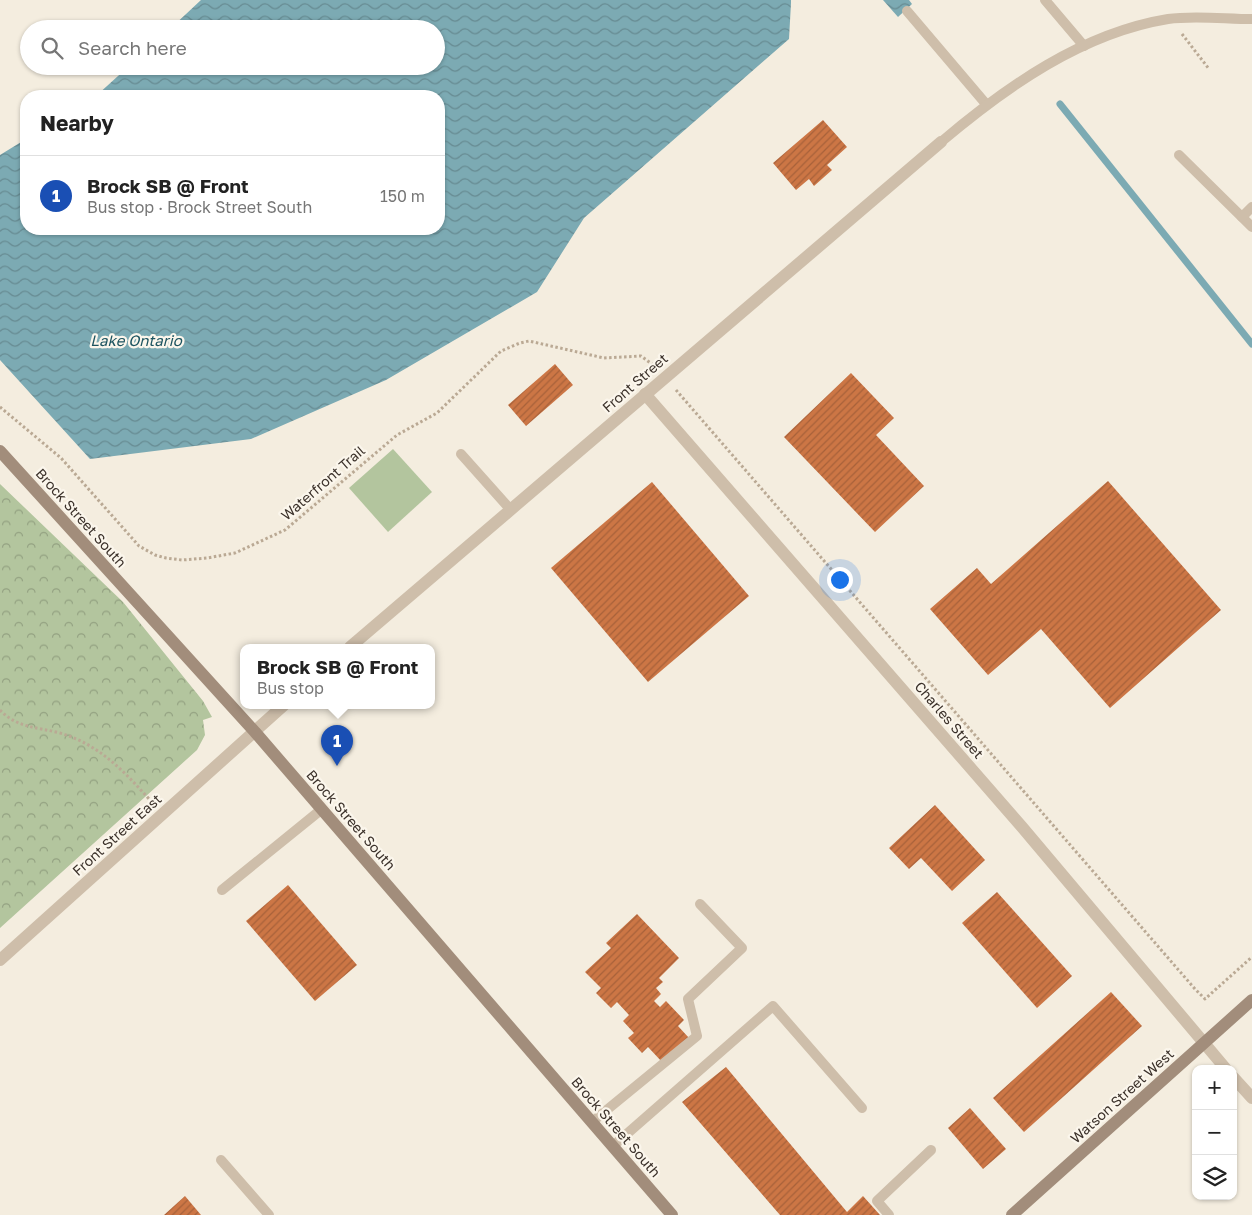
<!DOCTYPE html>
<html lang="en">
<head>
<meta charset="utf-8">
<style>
  body { margin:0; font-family:"Golos Text",sans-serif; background:#f2f2f2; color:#222 }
  .controls { position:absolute; right:15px; bottom:15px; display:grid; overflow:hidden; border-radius:10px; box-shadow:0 1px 4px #0004 }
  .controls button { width:45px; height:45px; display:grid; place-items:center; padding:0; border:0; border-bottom:1px solid #e0e0e0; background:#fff; color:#222; font:25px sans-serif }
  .you { position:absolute; left:839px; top:579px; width:18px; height:18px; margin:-12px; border:4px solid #fff; border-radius:50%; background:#1a73e8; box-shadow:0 0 0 8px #1a73e833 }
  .badge { display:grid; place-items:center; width:32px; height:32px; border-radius:50%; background:#0b8043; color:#fff; font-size:16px; font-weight:700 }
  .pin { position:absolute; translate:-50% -41px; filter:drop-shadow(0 1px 2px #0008) }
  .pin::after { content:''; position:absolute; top:26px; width:18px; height:15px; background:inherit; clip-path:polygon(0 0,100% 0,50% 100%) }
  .popup { position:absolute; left:240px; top:644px; width:195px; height:65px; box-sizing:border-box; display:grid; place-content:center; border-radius:10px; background:#fff; filter:drop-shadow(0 1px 4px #0005); font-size:16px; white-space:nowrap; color:#767676 }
  .popup b { font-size:19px; color:#222 }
  .popup::after { content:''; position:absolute; left:50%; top:100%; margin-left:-10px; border:10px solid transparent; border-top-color:#fff }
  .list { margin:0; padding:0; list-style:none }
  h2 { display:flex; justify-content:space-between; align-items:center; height:65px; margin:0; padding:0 20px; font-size:21px }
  h2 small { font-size:16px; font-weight:400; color:#767676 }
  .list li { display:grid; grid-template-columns:32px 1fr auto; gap:15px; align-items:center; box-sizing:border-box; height:80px; padding:0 20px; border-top:1px solid #e0e0e0 }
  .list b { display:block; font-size:19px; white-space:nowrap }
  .list p { margin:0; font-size:16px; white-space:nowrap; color:#767676 }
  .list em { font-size:16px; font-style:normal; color:#767676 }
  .icon { flex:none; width:28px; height:28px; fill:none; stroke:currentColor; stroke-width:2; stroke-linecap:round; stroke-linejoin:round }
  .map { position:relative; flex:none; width:1252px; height:1215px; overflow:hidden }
  .search { position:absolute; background:#fff; box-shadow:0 1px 4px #0004; left:20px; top:20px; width:425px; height:55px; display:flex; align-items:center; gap:12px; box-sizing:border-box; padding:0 18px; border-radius:28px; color:#767676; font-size:19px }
  .panel { position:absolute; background:#fff; box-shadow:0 1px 4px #0004; left:20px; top:90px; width:425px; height:145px; border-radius:20px }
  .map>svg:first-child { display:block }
  .grass { fill:#b3c59e }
  .park { fill:url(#park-crowns) }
  .water { fill:url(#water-waves) }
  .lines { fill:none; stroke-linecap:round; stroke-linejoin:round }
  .stream { stroke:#7caab3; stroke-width:7 }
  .building { fill:url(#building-hatch) }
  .path { stroke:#baa994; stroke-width:3; stroke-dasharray:2.5 2.5; stroke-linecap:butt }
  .lane { stroke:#cebeaa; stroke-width:10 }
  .street { stroke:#cebeaa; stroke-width:12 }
  .secondary { stroke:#a28d7b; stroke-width:12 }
  .labels { text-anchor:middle; stroke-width:4.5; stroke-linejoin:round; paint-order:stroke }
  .street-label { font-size:14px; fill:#3b312a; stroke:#fbf6ec }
  .water-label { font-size:15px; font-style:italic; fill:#1c535f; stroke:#fbf6ec }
</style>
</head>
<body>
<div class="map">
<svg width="1252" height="1215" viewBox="0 0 1252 1215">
  <defs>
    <pattern id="park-crowns" width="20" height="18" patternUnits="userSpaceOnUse" patternTransform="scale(1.25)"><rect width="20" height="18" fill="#b3c59e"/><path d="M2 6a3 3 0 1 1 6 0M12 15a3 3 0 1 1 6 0" fill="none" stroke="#93a181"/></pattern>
    <pattern id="water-waves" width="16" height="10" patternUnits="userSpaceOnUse" patternTransform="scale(1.25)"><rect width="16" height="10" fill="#7caab3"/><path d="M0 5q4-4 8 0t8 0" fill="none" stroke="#678b92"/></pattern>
    <pattern id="building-hatch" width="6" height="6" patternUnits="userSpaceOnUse" patternTransform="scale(1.25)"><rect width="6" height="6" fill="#cc7645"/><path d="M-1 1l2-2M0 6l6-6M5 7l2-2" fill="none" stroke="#a7613a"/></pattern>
  </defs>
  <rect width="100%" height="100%" fill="#f4eddf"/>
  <path class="grass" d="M 393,449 L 432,492 L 388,532 L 349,488 Z"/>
  <path class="park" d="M 0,484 L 123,602 L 203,701 L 212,717 L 203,720 L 205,735 L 197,750 L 0,928 Z"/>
  <g class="water">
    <path d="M 201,0 L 791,0 L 791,3 L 789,39 L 584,218 L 537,292 L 386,380 L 251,439 L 90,459 L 0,360 L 0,155 L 26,139 L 26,229 L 439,229 L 439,96 L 96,96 L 129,66 L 436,66 L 436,29 L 170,29 Z"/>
    <path d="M 883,0 L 909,0 L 912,4 L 898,17 Z"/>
  </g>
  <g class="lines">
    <path class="stream" d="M 1060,104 L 1252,344"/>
  </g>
  <g class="building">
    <path d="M 823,120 L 847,147 L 827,165 L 832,170 L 814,186 L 809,179 L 796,190 L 773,163 Z"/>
    <path d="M 555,364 L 573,385 L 526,426 L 508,405 Z"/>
    <path d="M 851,373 L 894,418 L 876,435 L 924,486 L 875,532 L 784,437 Z"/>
    <path d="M 1108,481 L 1221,610 L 1110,708 L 1041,629 L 988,675 L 930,609 L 977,568 L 991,584 Z"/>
    <path d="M 652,482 L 749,596 L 648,682 L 551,568 Z"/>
    <path d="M 935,805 L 985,860 L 952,891 L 921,858 L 909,869 L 889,848 Z"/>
    <path d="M 288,885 L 357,965 L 315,1001 L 246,921 Z"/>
    <path d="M 997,892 L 1072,976 L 1037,1008 L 962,923 Z"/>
    <path d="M 637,914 L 679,958 L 659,978 L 663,982 L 656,988 L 661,994 L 654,1001 L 660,1007 L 666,1001 L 684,1020 L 678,1026 L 689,1038 L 663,1063 L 648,1047 L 642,1053 L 628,1038 L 634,1033 L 623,1021 L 629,1015 L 617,1002 L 611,1008 L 596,993 L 601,988 L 585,972 L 611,948 L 606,943 Z"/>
    <path d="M 1111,992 L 1142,1026 L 1024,1132 L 993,1098 Z"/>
    <path d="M 726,1067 L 847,1212 L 863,1196 L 880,1215 L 780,1215 L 682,1102 Z"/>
    <path d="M 970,1108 L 1006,1149 L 983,1169 L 948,1128 Z"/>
    <path d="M 185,1196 L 201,1215 L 164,1215 Z"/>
  </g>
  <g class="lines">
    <g class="path">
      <path d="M 1182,34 L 1209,69"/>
      <path d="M 676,390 L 1195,989 L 1205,999 L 1252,957"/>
      <path d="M 0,407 L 61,458 L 139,546 L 155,555 L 166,558 L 182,560 L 207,558 L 235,553 L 285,530 L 397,435 L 437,413 L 501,351 L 520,343 L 529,341 L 604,358 L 641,356 L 653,365"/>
      <path d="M 0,710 C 17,728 37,727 60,733 C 98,744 123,770 149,799"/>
    </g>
    <g class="lane">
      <path d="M 1045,0 L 1084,46"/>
      <path d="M 907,11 L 986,104"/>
      <path d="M 941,142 C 1006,87 1082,33 1168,19 C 1193,15 1226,19 1252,19"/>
      <path d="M 1179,155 L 1252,227"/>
      <path d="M 1242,217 L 1252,207"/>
      <path d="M 461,454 L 510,509"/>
      <path d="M 222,890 L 322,809"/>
      <path d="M 592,1122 L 697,1036 L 688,999 L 742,948 L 700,904"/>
      <path d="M 613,1146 L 773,1006 L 862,1108"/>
      <path d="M 221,1160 L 269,1215"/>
      <path d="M 889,1215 L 877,1201 L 931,1150"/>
    </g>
    <g class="street">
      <path d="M 645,394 L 1022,827 L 1226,1069"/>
      <path d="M 350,647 L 941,142"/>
      <path d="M 0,960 L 284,705"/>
      <path d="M 1233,1077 L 1252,1098"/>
    </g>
    <g class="secondary">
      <path d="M 0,451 L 255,732 L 672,1215"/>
      <path d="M 1012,1215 L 1252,1000"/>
    </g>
  </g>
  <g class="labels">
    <g class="street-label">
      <text transform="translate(635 383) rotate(-41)" y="5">Front Street</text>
      <text transform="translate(323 483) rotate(-41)" y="5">Waterfront Trail</text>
      <text transform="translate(81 518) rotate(48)" y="5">Brock Street South</text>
      <text transform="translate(949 720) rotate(49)" y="5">Charles Street</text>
      <text transform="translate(351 820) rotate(49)" y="5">Brock Street South</text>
      <text transform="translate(117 835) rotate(-42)" y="5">Front Street East</text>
      <text transform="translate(1122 1096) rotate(-42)" y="5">Watson Street West</text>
      <text transform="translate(616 1127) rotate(49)" y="5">Brock Street South</text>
    </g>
    <g class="water-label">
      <text x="136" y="346">Lake Ontario</text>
    </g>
  </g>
</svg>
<div class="controls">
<button>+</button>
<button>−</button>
<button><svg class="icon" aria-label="layers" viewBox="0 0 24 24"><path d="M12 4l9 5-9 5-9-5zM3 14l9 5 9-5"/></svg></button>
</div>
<div class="you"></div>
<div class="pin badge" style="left:337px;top:766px;background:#1a4fb4">1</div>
<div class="popup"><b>Brock SB @ Front</b>Bus stop</div>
<div class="search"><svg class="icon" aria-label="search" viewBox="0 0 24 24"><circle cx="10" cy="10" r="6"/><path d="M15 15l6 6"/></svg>Search here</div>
<section class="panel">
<h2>Nearby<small></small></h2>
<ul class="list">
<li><span class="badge" style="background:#1a4fb4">1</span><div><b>Brock SB @ Front</b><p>Bus stop · Brock Street South</p></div><em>150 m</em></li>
</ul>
</section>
</div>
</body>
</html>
